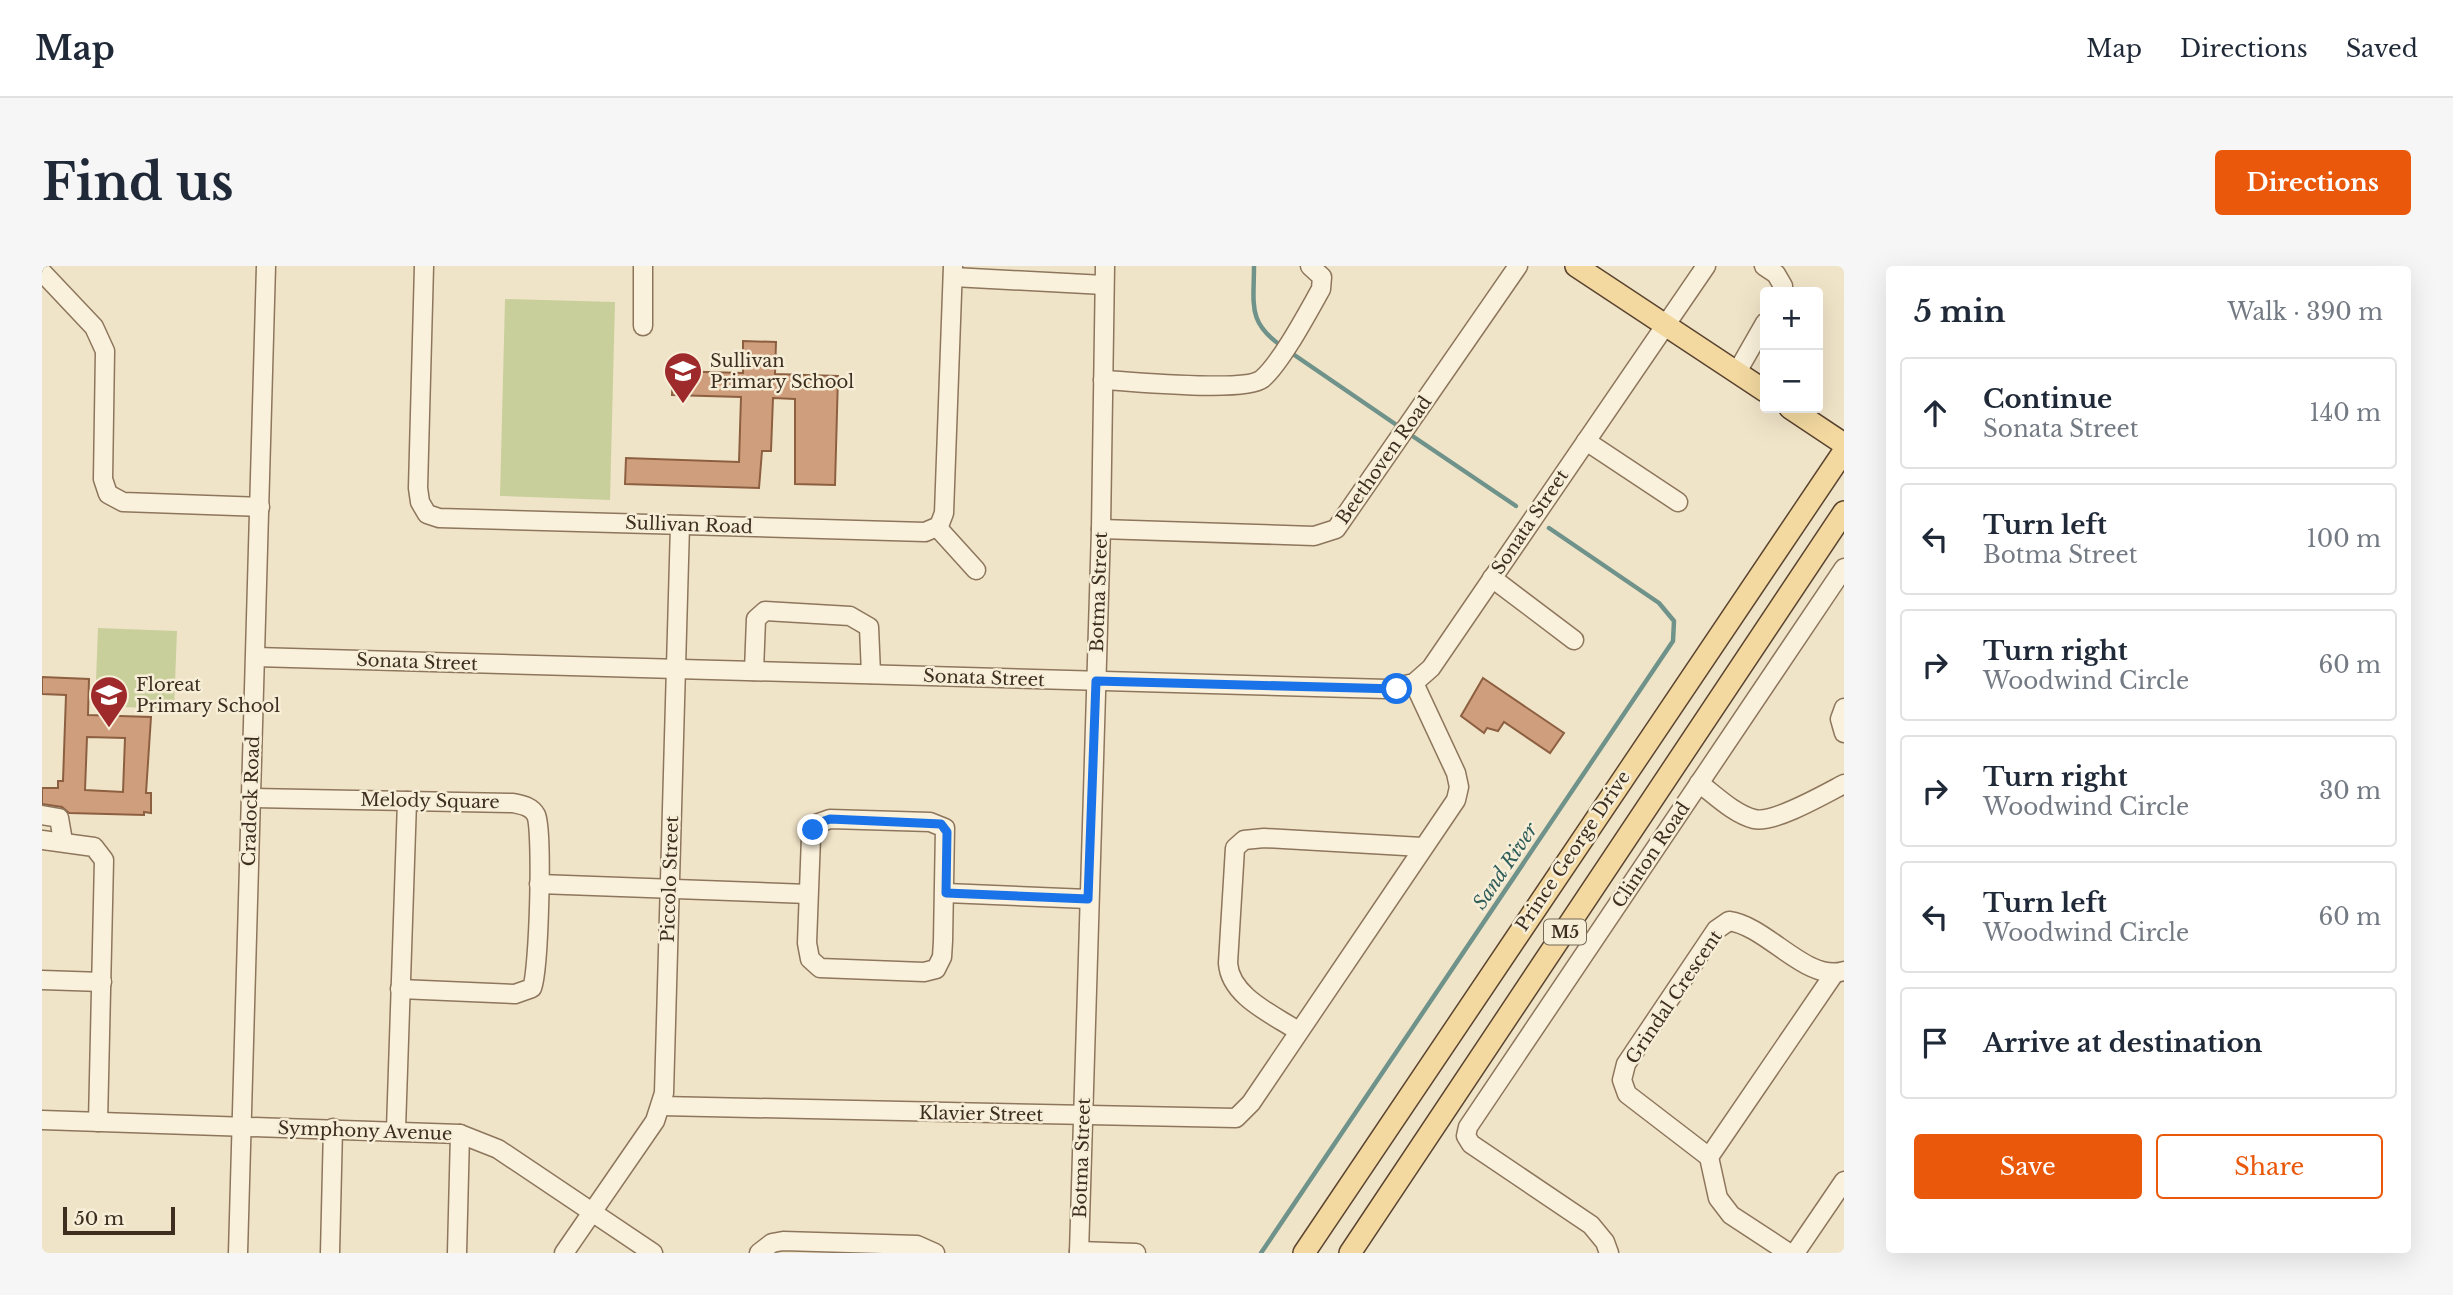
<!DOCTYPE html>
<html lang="en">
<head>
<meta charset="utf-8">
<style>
  body { margin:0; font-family:"Libre Baskerville",serif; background:#f6f6f7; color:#1f2937 }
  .controls { position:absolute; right:21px; top:21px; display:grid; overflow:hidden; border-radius:7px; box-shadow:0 7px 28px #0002 }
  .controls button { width:63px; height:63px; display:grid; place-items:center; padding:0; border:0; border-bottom:2px solid #e0e1e3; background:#fff; color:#1f2937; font:35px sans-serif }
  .scale { position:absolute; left:21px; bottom:18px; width:112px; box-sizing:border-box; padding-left:7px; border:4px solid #3d2e20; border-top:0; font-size:19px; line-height:24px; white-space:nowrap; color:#3d2e20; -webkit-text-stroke:5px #f7eed8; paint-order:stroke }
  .stop { position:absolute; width:21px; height:21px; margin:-16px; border:5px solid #1a73e8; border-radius:50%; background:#fff }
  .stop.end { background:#1a73e8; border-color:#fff; box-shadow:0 2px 7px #0008 }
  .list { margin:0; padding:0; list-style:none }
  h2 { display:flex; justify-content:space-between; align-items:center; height:91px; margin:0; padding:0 28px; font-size:30px }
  h2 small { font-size:23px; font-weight:400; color:#747a83 }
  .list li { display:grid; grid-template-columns:46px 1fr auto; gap:21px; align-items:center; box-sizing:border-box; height:112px; margin:0 14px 14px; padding:0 14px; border:2px solid #e0e1e3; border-radius:7px }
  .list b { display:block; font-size:26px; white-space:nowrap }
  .list p { margin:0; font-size:23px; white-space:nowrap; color:#747a83 }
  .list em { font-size:23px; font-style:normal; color:#747a83 }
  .actions { display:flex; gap:14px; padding:21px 28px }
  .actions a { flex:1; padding:16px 0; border:2px solid #ea580c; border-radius:7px; text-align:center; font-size:24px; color:#ea580c }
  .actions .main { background:#ea580c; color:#fff }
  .icon { flex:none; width:38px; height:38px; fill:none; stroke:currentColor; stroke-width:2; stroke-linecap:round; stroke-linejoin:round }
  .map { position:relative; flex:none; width:1802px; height:987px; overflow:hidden; border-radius:7px }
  header { display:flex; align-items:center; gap:42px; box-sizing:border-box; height:98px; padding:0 35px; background:#fff; border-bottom:2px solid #e0e1e3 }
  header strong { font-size:33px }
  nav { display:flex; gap:38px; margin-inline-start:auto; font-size:24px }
  .intro { display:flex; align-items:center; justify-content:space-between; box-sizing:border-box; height:168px; padding:0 42px }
  h1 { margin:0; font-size:49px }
  .button { padding:18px 32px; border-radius:7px; background:#ea580c; color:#fff; font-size:24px; font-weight:700 }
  main { display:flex; gap:42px; padding:0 42px }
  aside { flex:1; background:#fff; border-radius:7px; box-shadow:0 7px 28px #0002 }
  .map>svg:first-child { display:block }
  .green { fill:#c9cf9b }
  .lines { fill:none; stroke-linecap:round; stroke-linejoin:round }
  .stream { stroke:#6f938a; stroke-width:4.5 }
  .building { fill:#cf9f7d; stroke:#8d5f41; stroke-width:2; fill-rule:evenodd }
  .minor-casing { stroke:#8d765c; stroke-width:21 }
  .major-casing { stroke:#5b4430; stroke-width:24 }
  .minor { stroke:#faf1dc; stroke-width:18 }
  .major { stroke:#f3d9a0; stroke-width:21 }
  .route { stroke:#1a73e8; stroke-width:9 }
  .labels { text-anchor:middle; stroke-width:5; stroke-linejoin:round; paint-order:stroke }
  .shield { fill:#f7eed8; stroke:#756857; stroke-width:2 }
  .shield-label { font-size:16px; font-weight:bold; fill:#3d2e20 }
  .poi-label { font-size:18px; fill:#3d2e20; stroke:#f7eed8; text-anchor:start }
  .street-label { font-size:18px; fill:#3d2e20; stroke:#f7eed8 }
  .water-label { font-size:19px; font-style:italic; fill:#2f5d5a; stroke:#f7eed8 }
</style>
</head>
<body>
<header>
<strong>Map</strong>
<nav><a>Map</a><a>Directions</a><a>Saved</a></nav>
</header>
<div class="intro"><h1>Find us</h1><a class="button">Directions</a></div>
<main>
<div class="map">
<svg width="1802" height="987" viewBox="0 0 1802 987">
  <rect width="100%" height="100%" fill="#f0e4c8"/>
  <g class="green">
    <path d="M 463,33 L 573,36 L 568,234 L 458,230 Z"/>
    <path d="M 56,362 L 135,365 L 132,443 L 53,440 Z"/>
  </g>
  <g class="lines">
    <g class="stream">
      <path d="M 1212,0 C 1212,39 1205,57 1241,81"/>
      <path d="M 1248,86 L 1359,162"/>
      <path d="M 1366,167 L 1474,240"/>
      <path d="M 1219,987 L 1631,375 L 1632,355 L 1617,337 L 1507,262"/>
    </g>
  </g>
  <g class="building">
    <path d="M 701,75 L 734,76 L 733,108 L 796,110 L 793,219 L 753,218 L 753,133 L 731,132 L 729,185 L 720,185 L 717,222 L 583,218 L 584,192 L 697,196 L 699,131 L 630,129 L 631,105 L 701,107 Z"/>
    <path d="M 0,411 L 47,413 L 46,449 L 109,451 L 104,527 L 109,527 L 109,547 L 102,546 L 102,549 L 27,547 L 20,541 L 0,538 L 0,522 L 16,522 L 16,515 L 21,515 L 24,429 L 0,428 ZM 45,471 L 83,472 L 81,526 L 43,524 Z"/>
    <path d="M 1441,412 L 1522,467 L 1508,487 L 1462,456 L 1456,465 L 1445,462 L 1442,467 L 1419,450 Z"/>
  </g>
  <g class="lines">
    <defs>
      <g id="minor">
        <path d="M 382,0 L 376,222 L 378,236 L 385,248 L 397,252 L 883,266 L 897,260 L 902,247 L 911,0"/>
        <path d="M 1722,0 L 1734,8 L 1741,20 L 1740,26"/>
        <path d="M 0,6 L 52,61 L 63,85 L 61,213 L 66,228 L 81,236 L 218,241"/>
        <path d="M 911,11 L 1062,19"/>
        <path d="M 601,60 L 601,0"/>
        <path d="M 1695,106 L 1723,57"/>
        <path d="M 1061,114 C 1089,115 1202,127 1220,113 C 1239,97 1266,46 1279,23 L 1280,11 L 1268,0"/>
        <path d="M 1544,175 L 1636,236"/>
        <path d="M 895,261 L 934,304"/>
        <path d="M 1059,263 L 1272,270 L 1294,263 L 1476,0"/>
        <path d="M 1450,312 L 1532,374"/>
        <path d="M 214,391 L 1345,423 L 1372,417 L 1389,402 L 1664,0"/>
        <path d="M 712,405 L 714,353 L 723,345 L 808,350 L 827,361 L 829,408"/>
        <path d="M 1802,442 L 1798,453 L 1802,467"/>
        <path d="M 1657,517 C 1673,529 1692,548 1712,553 C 1731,558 1783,528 1802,518"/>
        <path d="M 209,532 L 471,537 C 480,539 489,540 494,549 C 501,564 497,704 490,722 L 473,728 L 358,723"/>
        <path d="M 0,549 L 17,552 L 21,575"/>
        <path d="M 788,553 L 888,556 L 903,562 L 901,675 L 900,691 L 894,703 L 882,706 L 778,702 L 768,693 L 765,677 L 769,571 L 774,558 Z"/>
        <path d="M 0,574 L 52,581 L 62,594 L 56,856"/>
        <path d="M 497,618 L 766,628"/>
        <path d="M 904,627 L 1046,633"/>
        <path d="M 0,714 L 60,716"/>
        <path d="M 1256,765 C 1230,748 1188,730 1186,697 L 1193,582 L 1202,574 L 1222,572 L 1380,581"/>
        <path d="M 619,840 L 1194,852 L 1209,837 L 1414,534 L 1417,521 L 1414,507 L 1372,417"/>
        <path d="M 0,854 L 418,868 L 456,883 L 611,987"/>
        <path d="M 354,863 L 365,535"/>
        <path d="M 1667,891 L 1792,708"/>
        <path d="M 1037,985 L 1094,987"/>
        <path d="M 196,987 L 224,0"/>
        <path d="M 288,987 L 291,862"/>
        <path d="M 415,987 L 418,868"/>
        <path d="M 522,987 L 613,855 L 622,827 L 638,259"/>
        <path d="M 717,987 L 730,977 L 741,975 L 875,979 L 893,987"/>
        <path d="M 1037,987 L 1059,263 L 1063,0"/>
        <path d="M 1567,987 L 1563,976 L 1549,959 L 1429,878 L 1424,870 L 1426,861 L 1802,302"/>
        <path d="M 1747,987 L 1689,949 L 1676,932 L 1667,891 L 1585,828 L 1580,814 L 1584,798 L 1674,664 L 1687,655 C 1725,660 1765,717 1802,705"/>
        <path d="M 1753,987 L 1802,915"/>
      </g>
      <g id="major">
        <path d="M 1534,0 L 1723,125"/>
        <path d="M 1748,142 L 1802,178"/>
        <path d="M 1262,987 L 1802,185"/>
        <path d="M 1308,987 L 1802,246"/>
      </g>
    </defs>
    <use href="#minor" class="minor-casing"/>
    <use href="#major" class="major-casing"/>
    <use href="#minor" class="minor"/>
    <use href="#major" class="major"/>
  </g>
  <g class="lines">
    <path class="route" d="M 771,564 L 774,558 L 788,553 L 899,558 L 905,566 L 904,627 L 1046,633 L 1054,415 L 1355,423"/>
  </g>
  <defs>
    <symbol id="school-pin" viewBox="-11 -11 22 30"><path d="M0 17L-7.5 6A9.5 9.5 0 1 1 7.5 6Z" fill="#9e2a2b" stroke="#f7eed8"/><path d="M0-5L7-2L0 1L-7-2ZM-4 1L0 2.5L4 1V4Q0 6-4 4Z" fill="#fff"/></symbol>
  </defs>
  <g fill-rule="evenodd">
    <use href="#school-pin" x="619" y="83" width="44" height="60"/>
    <use href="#school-pin" x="45" y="407" width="44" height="60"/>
  </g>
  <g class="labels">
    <rect class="shield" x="1502" y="653.5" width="42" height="25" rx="5"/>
    <g class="shield-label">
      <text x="1523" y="672">M5</text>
    </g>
    <g class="poi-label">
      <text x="668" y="101">Sullivan<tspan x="668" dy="21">Primary School</tspan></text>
      <text x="94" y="425">Floreat<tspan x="94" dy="21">Primary School</tspan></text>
    </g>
    <g class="street-label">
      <text transform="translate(1342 194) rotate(-55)" y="6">Beethoven Road</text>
      <text transform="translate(1488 256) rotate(-56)" y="6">Sonata Street</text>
      <text transform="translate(647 259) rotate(2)" y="6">Sullivan Road</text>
      <text transform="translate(1057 326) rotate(-88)" y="6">Botma Street</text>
      <text transform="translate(375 396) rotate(2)" y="6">Sonata Street</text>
      <text transform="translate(942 412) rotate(2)" y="6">Sonata Street</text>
      <text transform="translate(209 535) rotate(-88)" y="6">Cradock Road</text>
      <text transform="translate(388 535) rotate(1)" y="6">Melody Square</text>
      <text transform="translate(1531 585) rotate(-56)" y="6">Prince George Drive</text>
      <text transform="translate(1609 589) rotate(-56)" y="6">Clinton Road</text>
      <text transform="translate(628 613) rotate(-88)" y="6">Piccolo Street</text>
      <text transform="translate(1632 731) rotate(-56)" y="6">Grindal Crescent</text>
      <text transform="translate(939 848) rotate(1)" y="6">Klavier Street</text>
      <text transform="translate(323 865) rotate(2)" y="6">Symphony Avenue</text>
      <text transform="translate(1040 892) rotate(-88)" y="6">Botma Street</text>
    </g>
    <g class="water-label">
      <text transform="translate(1463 600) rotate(-56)" y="7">Sand River</text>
    </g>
  </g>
</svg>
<div class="controls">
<button>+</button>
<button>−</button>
</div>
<div class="scale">50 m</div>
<div class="stop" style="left:1355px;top:423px"></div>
<div class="stop end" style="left:771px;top:564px"></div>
</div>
<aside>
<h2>5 min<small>Walk · 390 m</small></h2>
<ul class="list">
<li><svg class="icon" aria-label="ahead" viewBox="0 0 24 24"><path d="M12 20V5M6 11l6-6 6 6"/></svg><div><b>Continue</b><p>Sonata Street</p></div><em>140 m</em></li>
<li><svg class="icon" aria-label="left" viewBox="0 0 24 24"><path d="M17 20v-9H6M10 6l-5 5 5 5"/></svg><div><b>Turn left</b><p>Botma Street</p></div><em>100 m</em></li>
<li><svg class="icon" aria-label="right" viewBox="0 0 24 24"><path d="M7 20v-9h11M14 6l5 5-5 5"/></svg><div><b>Turn right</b><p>Woodwind Circle</p></div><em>60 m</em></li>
<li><svg class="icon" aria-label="right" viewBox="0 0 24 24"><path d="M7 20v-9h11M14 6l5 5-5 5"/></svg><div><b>Turn right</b><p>Woodwind Circle</p></div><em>30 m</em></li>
<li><svg class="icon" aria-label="left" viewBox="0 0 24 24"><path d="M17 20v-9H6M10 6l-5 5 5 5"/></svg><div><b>Turn left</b><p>Woodwind Circle</p></div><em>60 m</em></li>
<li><svg class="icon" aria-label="arrive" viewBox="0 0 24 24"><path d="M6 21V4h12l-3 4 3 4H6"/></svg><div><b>Arrive at destination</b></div></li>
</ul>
<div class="actions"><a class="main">Save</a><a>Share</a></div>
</aside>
</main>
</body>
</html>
